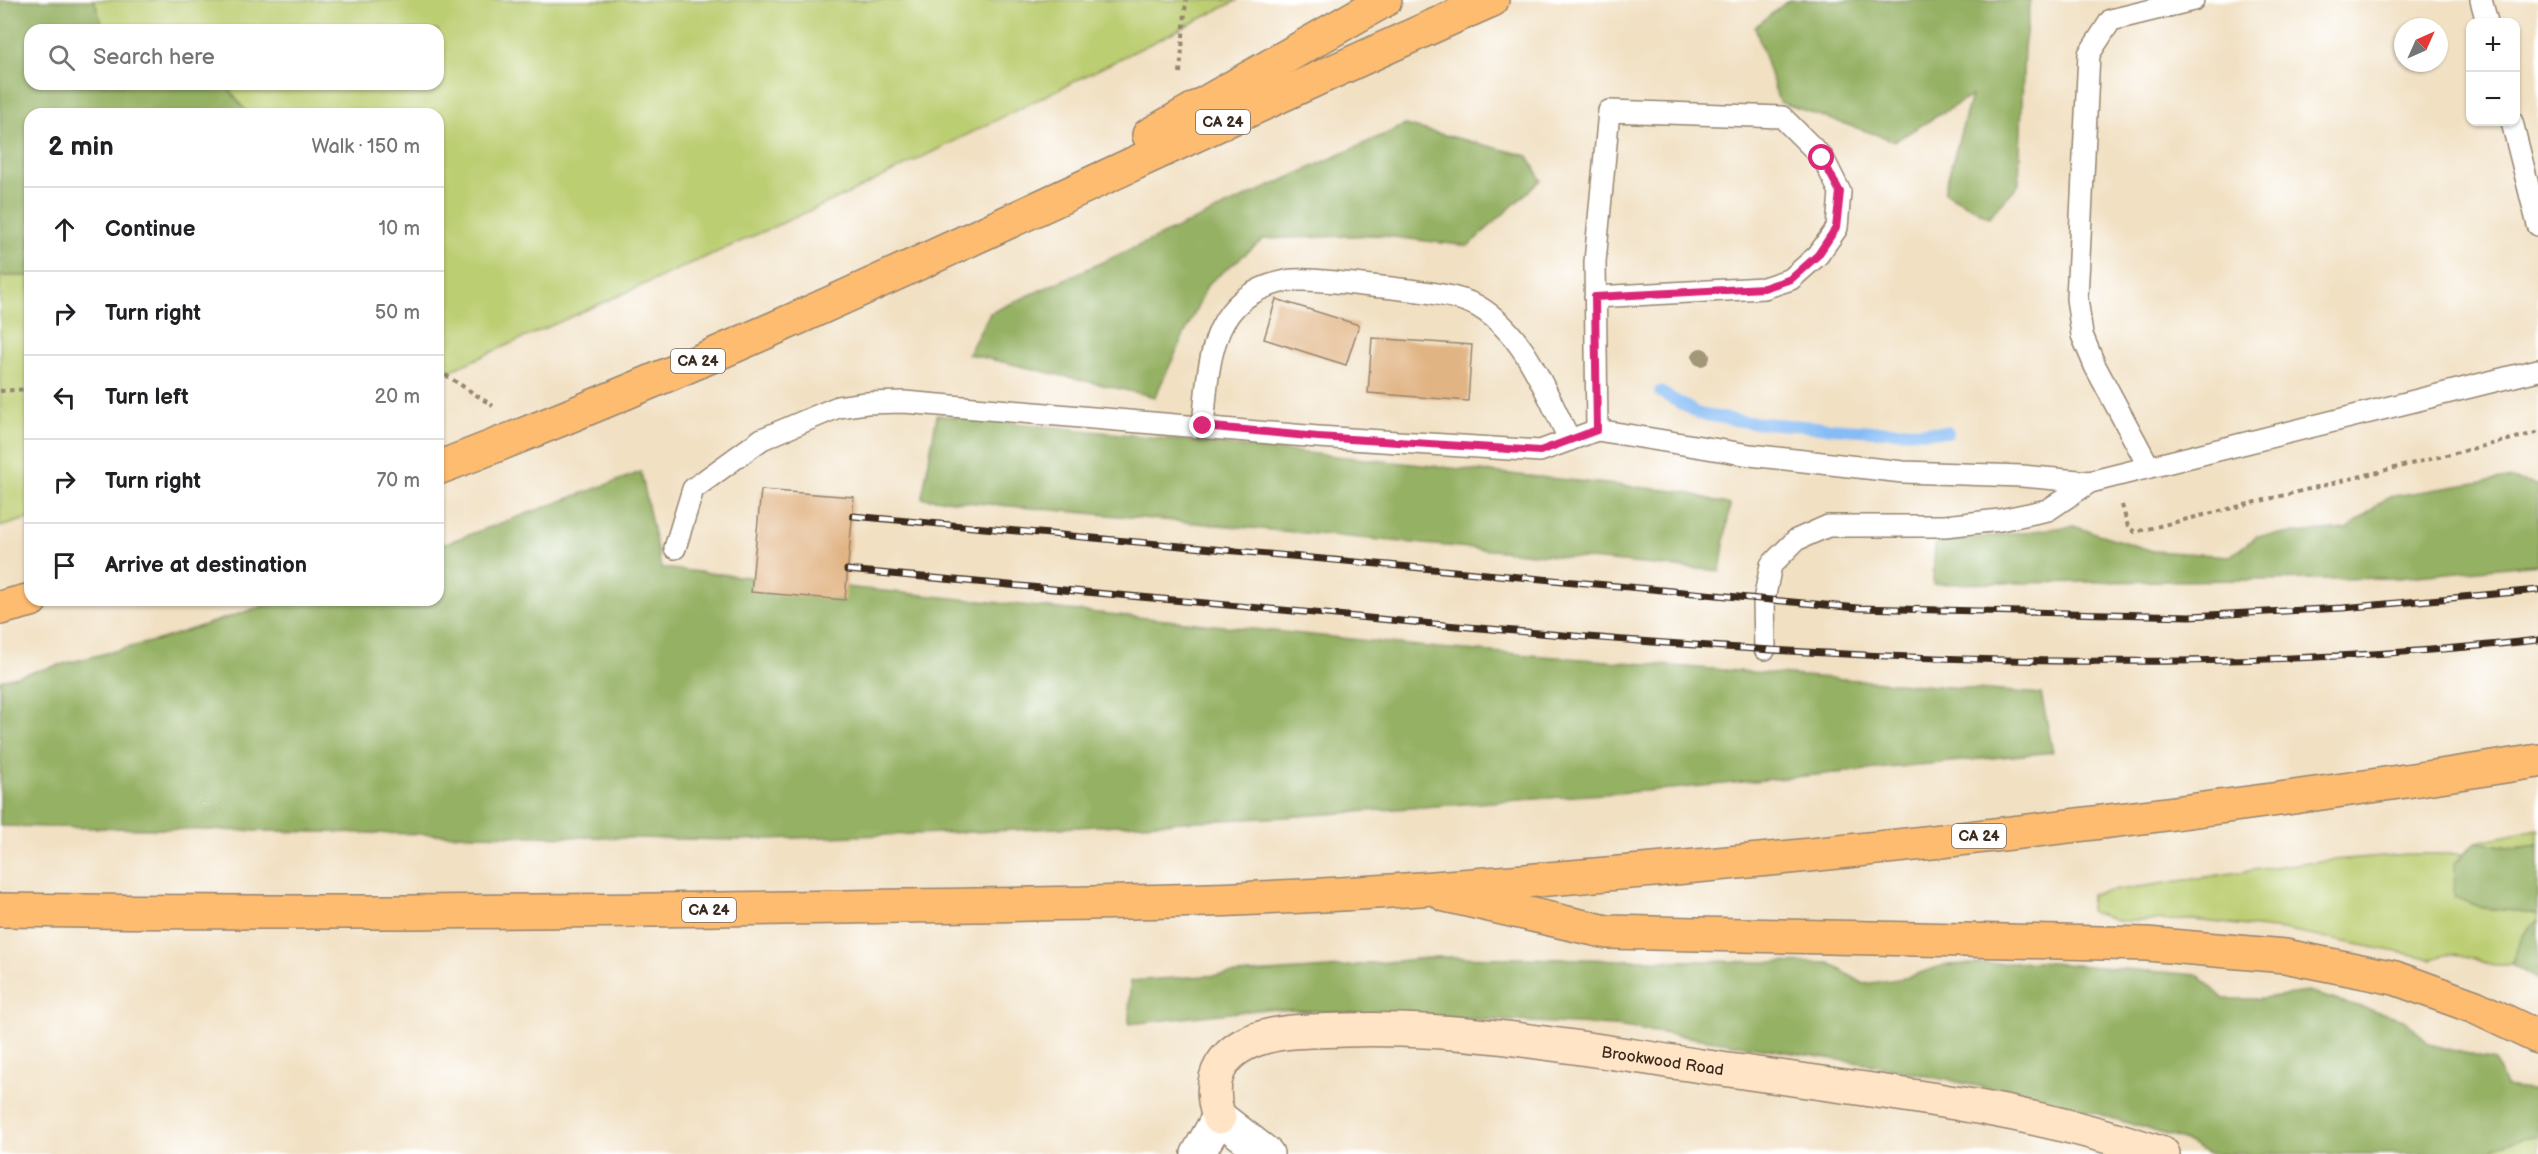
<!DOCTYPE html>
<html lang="en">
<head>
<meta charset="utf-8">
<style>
  body { margin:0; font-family:"Balsamiq Sans",sans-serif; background:#f2f2f2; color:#202124 }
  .controls { position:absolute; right:18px; top:18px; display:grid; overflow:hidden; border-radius:12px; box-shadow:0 2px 4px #0004 }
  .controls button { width:54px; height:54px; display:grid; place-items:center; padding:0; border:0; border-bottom:2px solid #e0e0e0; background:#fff; color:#202124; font:30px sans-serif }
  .compass { position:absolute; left:2394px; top:18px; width:54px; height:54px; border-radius:50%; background:#fff; box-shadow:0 2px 4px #0004; rotate:45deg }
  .stop { position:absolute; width:18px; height:18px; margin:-14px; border:4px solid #db2777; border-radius:50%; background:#fff }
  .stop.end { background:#db2777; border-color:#fff; box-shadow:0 2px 6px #0008 }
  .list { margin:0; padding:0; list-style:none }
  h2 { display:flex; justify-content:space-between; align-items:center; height:78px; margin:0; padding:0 24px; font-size:26px }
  h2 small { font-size:20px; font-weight:400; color:#757577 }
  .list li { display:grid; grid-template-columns:39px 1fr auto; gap:18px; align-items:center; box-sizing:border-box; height:84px; padding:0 24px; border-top:2px solid #e0e0e0 }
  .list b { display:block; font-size:22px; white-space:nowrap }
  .list em { font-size:20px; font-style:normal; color:#757577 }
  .icon { flex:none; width:33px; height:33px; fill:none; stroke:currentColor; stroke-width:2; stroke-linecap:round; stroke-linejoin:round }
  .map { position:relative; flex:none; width:2538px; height:1154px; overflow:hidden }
  .search { position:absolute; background:#fff; box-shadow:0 2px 4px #0004; left:24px; top:24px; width:420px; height:66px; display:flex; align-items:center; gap:15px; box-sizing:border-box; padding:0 21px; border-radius:18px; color:#757577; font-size:22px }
  .panel { position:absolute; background:#fff; box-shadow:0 2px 4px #0004; left:24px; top:108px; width:420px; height:498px; border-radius:18px }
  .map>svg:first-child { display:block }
  .green { fill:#bcce72; stroke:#7c7c48; stroke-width:1.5 }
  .forest { fill:#95b164; stroke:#686e41; stroke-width:1.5 }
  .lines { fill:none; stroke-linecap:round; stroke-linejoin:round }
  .stream { stroke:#86bcf5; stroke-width:12 }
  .building { fill:#e1b483 }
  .lane-casing { stroke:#968570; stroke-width:24 }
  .street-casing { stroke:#968570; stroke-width:36 }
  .secondary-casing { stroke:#968570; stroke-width:36 }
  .highway-casing { stroke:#968570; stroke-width:36 }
  .path { stroke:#968570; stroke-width:4; stroke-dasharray:4.5 4.5; stroke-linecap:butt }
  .lane { stroke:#fff; stroke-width:21 }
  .street { stroke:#fff; stroke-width:33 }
  .secondary { stroke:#ffe4c6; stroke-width:33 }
  .highway { stroke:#febc71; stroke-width:33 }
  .rail-casing { stroke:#3b2a1e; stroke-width:7 }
  .rail { stroke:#fff; stroke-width:4.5; stroke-dasharray:14; stroke-linecap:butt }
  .tree { fill:#a29776 }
  .route { stroke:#db2777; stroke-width:8 }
  .labels { text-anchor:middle; stroke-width:4.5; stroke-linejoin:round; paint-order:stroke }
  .shield { fill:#fff; stroke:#766a62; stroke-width:1.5 }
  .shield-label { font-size:15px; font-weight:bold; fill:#3b2a1e }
  .street-label { font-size:16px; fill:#3b2a1e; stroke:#fff }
</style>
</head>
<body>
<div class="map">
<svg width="2538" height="1154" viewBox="0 0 2538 1154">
  <rect width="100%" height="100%" fill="#fff"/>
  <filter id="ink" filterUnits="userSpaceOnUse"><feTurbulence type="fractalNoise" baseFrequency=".0167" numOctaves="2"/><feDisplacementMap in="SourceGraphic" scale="12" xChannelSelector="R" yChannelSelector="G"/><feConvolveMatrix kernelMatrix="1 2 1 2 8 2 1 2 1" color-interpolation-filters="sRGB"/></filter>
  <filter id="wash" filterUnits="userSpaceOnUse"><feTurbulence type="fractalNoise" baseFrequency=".008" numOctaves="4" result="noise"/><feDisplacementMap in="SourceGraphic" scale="24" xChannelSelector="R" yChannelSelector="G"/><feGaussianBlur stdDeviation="1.35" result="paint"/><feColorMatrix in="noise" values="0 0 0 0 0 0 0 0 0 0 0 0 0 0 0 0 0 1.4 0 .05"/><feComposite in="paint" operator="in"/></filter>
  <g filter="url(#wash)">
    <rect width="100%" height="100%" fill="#f1e0c2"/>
    <g class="green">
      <path d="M 94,0 L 1238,0 L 852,192 L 438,376 L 438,114 L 248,114 L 225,84 L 438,84 L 438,30 L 104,30 Z"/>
      <path d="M 0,276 L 30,276 L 30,518 L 0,527 Z"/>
      <path d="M 2538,829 L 2538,845 L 2515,848 L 2476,842 Z"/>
      <path d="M 2408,854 L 2464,854 L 2455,863 L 2483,908 L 2538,913 L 2538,920 L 2523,935 L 2511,964 C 2481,971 2465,944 2433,959 L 2283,930 L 2194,920 L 2120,921 L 2090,912 L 2091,894 L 2309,862 Z"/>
      <path d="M 2538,1136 L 2538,1154 L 2491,1154 L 2495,1147 L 2526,1137 Z"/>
    </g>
    <g class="forest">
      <path d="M 0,0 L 94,0 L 104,30 L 30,30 L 30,84 L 225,84 L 248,114 L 30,114 L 30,276 L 0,276 Z"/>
      <path d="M 1789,0 L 2031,0 L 2024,47 L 2019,184 L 1989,217 L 1944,192 L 1971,96 L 1895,141 L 1779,102 L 1755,27 Z"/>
      <path d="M 1405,125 L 1528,156 L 1541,180 L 1468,246 L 1376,235 L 1264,239 L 1208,284 L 1155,397 L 968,354 L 990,313 Z"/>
      <path d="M 937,415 L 1685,492 L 1730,505 L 1720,571 L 922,498 Z"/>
      <path d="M 641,472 L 661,568 L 1438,648 L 2041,694 L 2053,752 L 1671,789 L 1285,817 L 972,832 L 737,840 L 0,826 L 0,680 L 158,640 L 282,600 L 438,600 L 438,546 Z"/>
      <path d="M 2507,478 L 2538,485 L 2538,564 L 2397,578 L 1933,584 L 1935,543 L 2073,526 L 2153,551 L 2230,556 L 2257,536 L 2347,529 L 2388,497 Z"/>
      <path d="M 2476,842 L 2515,848 L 2538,845 L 2538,913 L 2483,908 L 2454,897 L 2455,863 Z"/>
      <path d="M 2538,920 L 2538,980 L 2511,964 L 2523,935 Z"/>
      <path d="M 1437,957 L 1829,963 L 1864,984 L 1905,978 L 1944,965 L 2039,962 L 2198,975 L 2224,999 L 2254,999 L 2308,992 L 2404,1019 L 2429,1044 L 2495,1061 L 2505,1087 L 2538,1091 L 2538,1136 L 2526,1137 L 2495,1147 L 2491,1154 L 2209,1154 L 2183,1140 L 2066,1104 L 1873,1065 L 1616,1026 L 1266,1009 L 1129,1024 L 1130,981 L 1329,968 Z"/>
    </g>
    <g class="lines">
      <path class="stream" d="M 1660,392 L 1699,414 L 1747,422 L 1873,431 L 1948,432"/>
    </g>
    <g id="blocks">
      <g class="building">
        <path d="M 1276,299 L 1359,325 L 1346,365 L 1264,339 Z"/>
        <path d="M 1372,338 L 1472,345 L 1468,401 L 1368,393 Z"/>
        <path d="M 761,490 L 854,497 L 845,600 L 751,592 Z"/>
      </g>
    </g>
  </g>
  <g filter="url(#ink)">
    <use href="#blocks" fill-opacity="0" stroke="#968570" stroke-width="1.5"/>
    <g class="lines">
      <defs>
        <g id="lane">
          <path d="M 2481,0 L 2487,22"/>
          <path d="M 2512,122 L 2538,225"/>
          <path d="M 1595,297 L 1764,288 L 1791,279 L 1818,255 L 1837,228 L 1840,192 L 1823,158 L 1782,117 L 1609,111 L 1595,262 L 1597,430"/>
          <path d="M 1203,427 C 1209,361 1209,296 1286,281 C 1307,277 1350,284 1372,286 C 1400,289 1456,293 1479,307 C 1527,336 1545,393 1570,440"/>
          <path d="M 2149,467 L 2095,366 L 2082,335 L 2077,298 L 2089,54 L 2111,20 L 2193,0"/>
          <path d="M 675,548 L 693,489 L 762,439 L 838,407 L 866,403 L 904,402 L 1318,437 L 1540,451 L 1597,430 L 1750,455 L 1903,472 L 2022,476 L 2090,482 L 2538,370"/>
          <path d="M 1765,649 L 1764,600 L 1771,565 L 1796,540 L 1828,526 L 1945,526 L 2000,520 L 2048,510 L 2090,482"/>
        </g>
        <path id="street" d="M 1198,1154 L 1219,1117 L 1267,1154"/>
        <g id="secondary">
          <path id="s1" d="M 1219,1117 C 1205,1077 1223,1048 1264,1037 C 1290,1030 1318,1031 1345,1030 C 1465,1026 1583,1049 1701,1066 C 1855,1089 2016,1103 2163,1154"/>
        </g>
        <g id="highway">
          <path d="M 1149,135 L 1385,0"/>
          <path d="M 438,468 C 797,331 1140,155 1492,0"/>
          <path d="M 0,608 L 31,600"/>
          <path d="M 1445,895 L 1607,932 L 2147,944 L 2285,956 L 2395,978 L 2475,1007 L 2538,1037"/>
          <path d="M 0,910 C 281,914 563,912 844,907 C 1036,904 1228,903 1420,889 C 1794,862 2168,819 2538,761"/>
        </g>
      </defs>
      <use href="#lane" class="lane-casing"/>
      <use href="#street" class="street-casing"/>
      <use href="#secondary" class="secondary-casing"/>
      <use href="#highway" class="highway-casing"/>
      <g class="path">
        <path d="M 1180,73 L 1186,0"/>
        <path d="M 438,370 L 493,406"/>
        <path d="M 0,391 L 30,389"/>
        <path d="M 2122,505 L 2128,527 L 2135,532 L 2536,433 L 2538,437"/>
      </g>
      <use href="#lane" class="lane"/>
      <use href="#street" class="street"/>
      <use href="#secondary" class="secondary"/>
      <use href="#highway" class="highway"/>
      <defs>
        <g id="rail">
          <path d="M 853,516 L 1858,608 L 2190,616 L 2343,608 L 2538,590"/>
          <path d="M 847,570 C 1028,587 1209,603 1390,620 C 1771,655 2157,682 2538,640"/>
        </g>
      </defs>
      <use href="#rail" class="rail-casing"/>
      <use href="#rail" class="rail"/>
    </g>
    <circle class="tree" cx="1701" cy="357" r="9"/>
  </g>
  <g class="lines" filter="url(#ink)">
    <path class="route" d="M 1203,426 L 1318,437 L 1540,451 L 1597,430 L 1595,297 L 1764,288 L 1791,279 L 1818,255 L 1836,228 L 1840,192 L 1822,158"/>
  </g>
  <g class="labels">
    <g class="shield">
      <rect x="1196" y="110" width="54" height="24" rx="4.5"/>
      <rect x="671" y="349" width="54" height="24" rx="4.5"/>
      <rect x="1952" y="824" width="54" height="24" rx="4.5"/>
      <rect x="682" y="898" width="54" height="24" rx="4.5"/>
    </g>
    <g class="shield-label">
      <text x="1223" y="127">CA 24</text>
      <text x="698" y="366">CA 24</text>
      <text x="1979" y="841">CA 24</text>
      <text x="709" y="915">CA 24</text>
    </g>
    <g class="street-label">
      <text dy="6" stroke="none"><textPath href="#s1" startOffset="507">Brookwood Road</textPath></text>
    </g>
  </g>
</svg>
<div class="controls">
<button>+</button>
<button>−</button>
</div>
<svg class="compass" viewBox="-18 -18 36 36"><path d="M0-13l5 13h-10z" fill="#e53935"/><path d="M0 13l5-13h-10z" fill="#757577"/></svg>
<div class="stop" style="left:1822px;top:158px"></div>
<div class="stop end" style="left:1203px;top:426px"></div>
<div class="search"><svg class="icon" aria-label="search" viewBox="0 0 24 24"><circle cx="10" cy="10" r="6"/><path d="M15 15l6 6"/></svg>Search here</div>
<section class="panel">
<h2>2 min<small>Walk · 150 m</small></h2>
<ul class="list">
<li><svg class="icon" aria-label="ahead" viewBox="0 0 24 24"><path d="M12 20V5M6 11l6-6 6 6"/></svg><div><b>Continue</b></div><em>10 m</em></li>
<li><svg class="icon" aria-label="right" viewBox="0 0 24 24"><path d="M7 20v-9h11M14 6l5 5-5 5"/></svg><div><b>Turn right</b></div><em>50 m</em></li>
<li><svg class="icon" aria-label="left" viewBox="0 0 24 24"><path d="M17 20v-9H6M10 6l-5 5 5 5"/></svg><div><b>Turn left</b></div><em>20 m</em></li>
<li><svg class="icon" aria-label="right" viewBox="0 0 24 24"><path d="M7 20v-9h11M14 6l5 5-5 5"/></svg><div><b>Turn right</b></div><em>70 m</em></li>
<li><svg class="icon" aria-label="arrive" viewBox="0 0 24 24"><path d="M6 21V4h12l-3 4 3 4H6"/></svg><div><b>Arrive at destination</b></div></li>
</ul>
</section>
</div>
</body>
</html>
